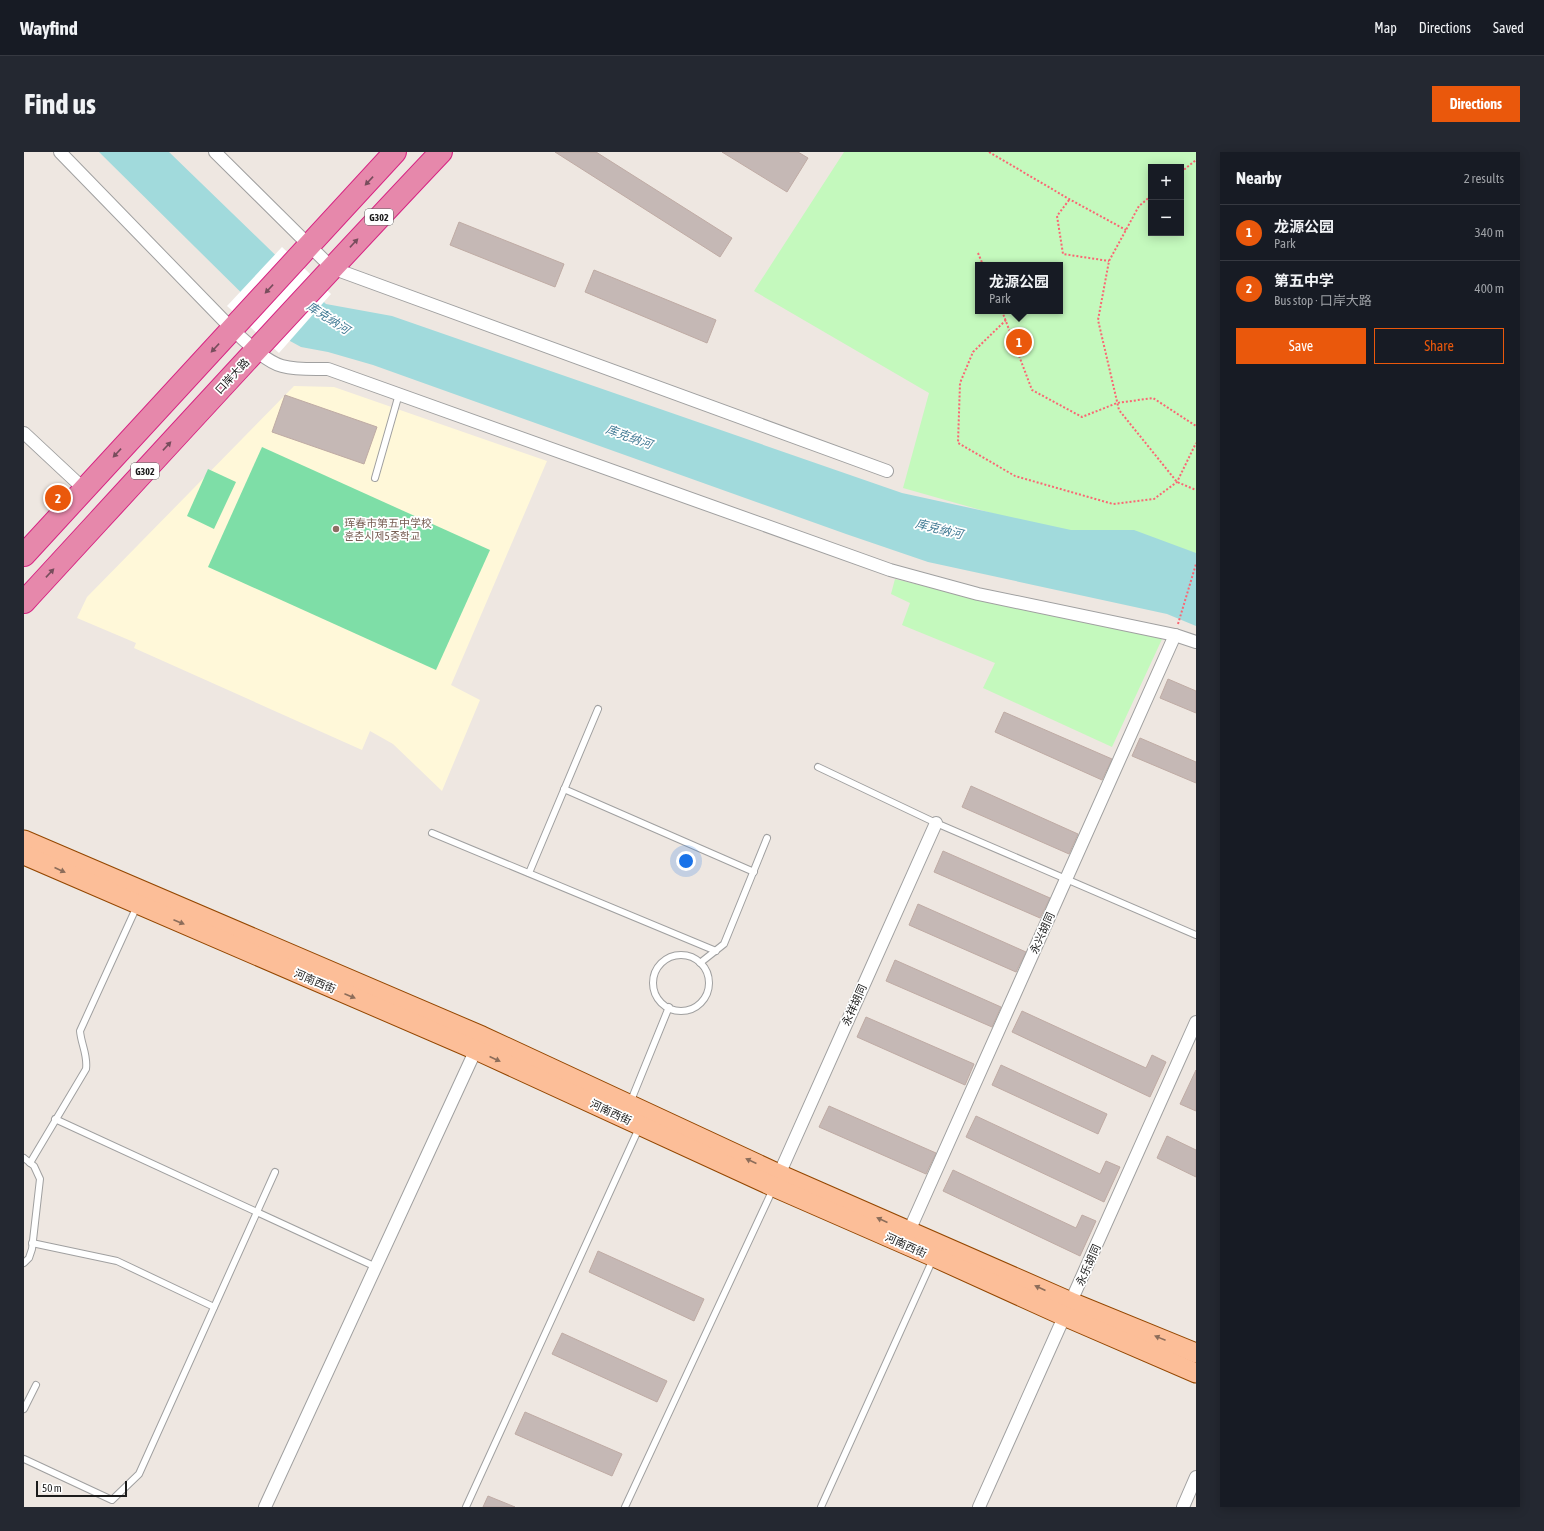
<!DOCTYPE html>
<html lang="en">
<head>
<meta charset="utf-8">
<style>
  body { margin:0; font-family:"Asap Condensed","Noto Sans SC","Noto Sans KR",sans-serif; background:#242831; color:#f1f3f6 }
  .controls { position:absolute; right:12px; top:12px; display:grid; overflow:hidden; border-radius:0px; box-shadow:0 2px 10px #0003 }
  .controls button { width:36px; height:36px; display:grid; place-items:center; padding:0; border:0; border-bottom:1px solid #363941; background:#171b24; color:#f1f3f6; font:20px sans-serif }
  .scale { position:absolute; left:12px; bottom:10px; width:91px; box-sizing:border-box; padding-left:4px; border:2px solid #1c1c1c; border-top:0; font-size:11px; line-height:14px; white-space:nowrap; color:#1c1c1c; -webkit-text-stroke:3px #fff; paint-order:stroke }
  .you { position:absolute; left:662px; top:709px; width:14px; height:14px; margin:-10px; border:3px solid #fff; border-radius:50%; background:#1a73e8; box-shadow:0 0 0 6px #1a73e833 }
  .badge { display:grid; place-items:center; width:26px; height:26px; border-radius:50%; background:#ea580c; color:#fff; font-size:13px; font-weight:700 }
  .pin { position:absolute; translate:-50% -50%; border:2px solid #fff; box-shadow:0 1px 4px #0006 }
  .popup { position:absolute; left:951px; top:110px; width:88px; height:52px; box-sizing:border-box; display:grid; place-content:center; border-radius:0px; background:#171b24; filter:drop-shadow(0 1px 3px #0005); font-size:13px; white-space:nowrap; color:#9ea1a6 }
  .popup b { font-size:15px; color:#f1f3f6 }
  .popup::after { content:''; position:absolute; left:50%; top:100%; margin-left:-8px; border:8px solid transparent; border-top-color:#171b24 }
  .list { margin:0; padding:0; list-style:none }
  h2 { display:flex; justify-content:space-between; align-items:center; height:52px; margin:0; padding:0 16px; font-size:17px }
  h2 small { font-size:13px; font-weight:400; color:#9ea1a6 }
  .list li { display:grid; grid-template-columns:26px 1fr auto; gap:12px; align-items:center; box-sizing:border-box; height:56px; padding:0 16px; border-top:1px solid #363941 }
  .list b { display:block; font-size:15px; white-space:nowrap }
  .list p { margin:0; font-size:13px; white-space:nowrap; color:#9ea1a6 }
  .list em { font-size:13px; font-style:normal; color:#9ea1a6 }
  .actions { display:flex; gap:8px; padding:12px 16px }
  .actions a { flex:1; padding:9px 0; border:1px solid #ea580c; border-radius:0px; text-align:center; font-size:14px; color:#ea580c }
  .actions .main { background:#ea580c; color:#fff }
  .map { position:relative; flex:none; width:1172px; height:1355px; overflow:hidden; border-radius:0px }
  header { display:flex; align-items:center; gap:24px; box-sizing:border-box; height:56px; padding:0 20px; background:#171b24; border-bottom:1px solid #363941 }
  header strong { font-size:19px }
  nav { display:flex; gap:22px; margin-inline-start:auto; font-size:14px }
  .intro { display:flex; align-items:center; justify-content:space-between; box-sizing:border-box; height:96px; padding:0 24px }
  h1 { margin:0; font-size:28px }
  .button { padding:10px 18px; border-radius:0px; background:#ea580c; color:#fff; font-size:14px; font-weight:700 }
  main { display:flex; gap:24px; padding:0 24px }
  aside { flex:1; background:#171b24; border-radius:0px; box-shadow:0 2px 10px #0003 }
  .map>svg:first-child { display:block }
  .education { fill:#fff8d9 }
  .park { fill:#c4f9bd; fill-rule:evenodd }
  .pitch { fill:#7edea7 }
  .water { fill:#a1dadc }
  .pier { fill:#fff }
  .building { fill:#c5b8b5; stroke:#bfaba4 }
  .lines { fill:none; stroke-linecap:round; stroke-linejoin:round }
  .lane-casing { stroke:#a0a0a0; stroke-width:8 }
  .street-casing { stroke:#a0a0a0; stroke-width:14 }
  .primary-casing { stroke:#944700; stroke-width:21 }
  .highway-casing { stroke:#d72383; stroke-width:24 }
  .path { stroke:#fa6673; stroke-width:2; stroke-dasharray:2 2; stroke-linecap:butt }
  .lane { stroke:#fff; stroke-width:6 }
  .street { stroke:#fff; stroke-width:12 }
  .primary { stroke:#fcbe98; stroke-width:19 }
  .highway { stroke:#e688ab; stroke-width:22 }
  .oneway { fill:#774d5c }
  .oneway2 { fill:#8c6d5a }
  .education-dot { fill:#8d6e63; stroke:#fff; stroke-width:1.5 }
  .labels { text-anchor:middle; stroke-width:3.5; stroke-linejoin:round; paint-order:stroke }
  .shield { fill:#fff; stroke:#606060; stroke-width:1 }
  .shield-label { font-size:10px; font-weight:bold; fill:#1c1c1c }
  .street-label { font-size:11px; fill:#1c1c1c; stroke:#fff }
  .education-label { font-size:11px; fill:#785e54; stroke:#fff; text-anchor:start }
  .water-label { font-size:12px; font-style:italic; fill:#417a94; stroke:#fff }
</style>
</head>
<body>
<header>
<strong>Wayfind</strong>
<nav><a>Map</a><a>Directions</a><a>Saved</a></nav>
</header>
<div class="intro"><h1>Find us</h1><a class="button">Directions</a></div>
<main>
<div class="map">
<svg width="1172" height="1355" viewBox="0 0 1172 1355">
  <rect width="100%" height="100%" fill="#eee7e1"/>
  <path class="education" d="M 270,234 L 310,235 L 523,309 L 427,533 L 456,548 L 418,639 L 369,592 L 346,579 L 338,598 L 110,496 L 112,491 L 53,466 L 63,445 Z"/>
  <g class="park">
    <path d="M 820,0 L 1172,0 L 1172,419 L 879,336 L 905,241 L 730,139 ZM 1127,15 L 1157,15 L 1157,81 L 1127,81 ZM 954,113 L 1036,113 L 1036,159 L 954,159 Z"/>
    <path d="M 871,427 L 991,456 L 1139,485 L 1088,595 L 959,536 L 971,511 L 878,473 L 886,451 L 867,442 Z"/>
  </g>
  <g class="pitch">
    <path d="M 238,295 L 466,398 L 412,518 L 184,415 Z"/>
    <path d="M 184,317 L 212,330 L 190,377 L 163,364 Z"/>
  </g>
  <path class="water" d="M 75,0 L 145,0 L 302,152 L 368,164 L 878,341 L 1047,378 L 1110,378 L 1172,401 L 1172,474 L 1143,462 L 904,410 L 822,382 L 349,213 L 304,200 L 277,195 L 266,189 Z"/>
  <path class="pier" d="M 258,95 L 307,142 L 255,201 L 203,154 Z"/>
  <g class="building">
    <path d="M 531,0 L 572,0 L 708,86 L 696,105 Z"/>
    <path d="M 698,0 L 774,0 L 784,6 L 763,40 Z"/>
    <path d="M 435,70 L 540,112 L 531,135 L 426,93 Z"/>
    <path d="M 570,118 L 692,168 L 683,191 L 561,140 Z"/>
    <path d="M 261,243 L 353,275 L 340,312 L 248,280 Z"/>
    <path d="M 1144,527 L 1172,539 L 1172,561 L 1136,546 Z"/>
    <path d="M 980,560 L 1088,607 L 1078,628 L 971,580 Z"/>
    <path d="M 1116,586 L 1172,610 L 1172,631 L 1108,604 Z"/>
    <path d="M 947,634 L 1054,682 L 1045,702 L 938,655 Z"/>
    <path d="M 919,699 L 1026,746 L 1016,766 L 910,720 Z"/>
    <path d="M 894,752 L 1002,800 L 992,820 L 885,773 Z"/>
    <path d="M 871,808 L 977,855 L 968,875 L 862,829 Z"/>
    <path d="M 998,859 L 1122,916 L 1128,903 L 1142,910 L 1126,945 L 988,880 Z"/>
    <path d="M 842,865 L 950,912 L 941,933 L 833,885 Z"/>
    <path d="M 977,913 L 1083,962 L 1074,982 L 968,933 Z"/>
    <path d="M 1172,918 L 1172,959 L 1156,952 Z"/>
    <path d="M 805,954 L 912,1001 L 902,1022 L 795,975 Z"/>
    <path d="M 952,964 L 1076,1022 L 1082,1009 L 1096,1015 L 1080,1050 L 942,985 Z"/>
    <path d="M 1143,984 L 1172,998 L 1172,1025 L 1133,1006 Z"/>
    <path d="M 929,1018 L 1052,1076 L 1058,1063 L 1072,1069 L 1056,1104 L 919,1039 Z"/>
    <path d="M 574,1099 L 680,1147 L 670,1169 L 565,1120 Z"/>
    <path d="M 538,1181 L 643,1229 L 633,1250 L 528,1202 Z"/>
    <path d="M 501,1260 L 598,1302 L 588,1324 L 491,1282 Z"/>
    <path d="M 464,1344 L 491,1355 L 459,1355 Z"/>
  </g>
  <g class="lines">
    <defs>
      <g id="lane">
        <path d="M 351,326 L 375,242"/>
        <path d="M 794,615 L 912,671 L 1172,783"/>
        <path d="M 540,637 L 730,720"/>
        <path d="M 408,681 L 692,799"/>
        <path d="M 505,721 L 574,557"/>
        <circle cx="657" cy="831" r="28"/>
        <path d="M 676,811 L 700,792 L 743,686"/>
        <path d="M 606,951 L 645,855"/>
        <path d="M 31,967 L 352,1115"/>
        <path d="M 0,1006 L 10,1014 L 16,1027 L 8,1097 L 5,1106 L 0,1111"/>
        <path d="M 6,1011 L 62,917 C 64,903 57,892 56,879 L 113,754"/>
        <path d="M 8,1091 L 93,1109 L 190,1155"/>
        <path d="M 0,1257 L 12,1233"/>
        <path d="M 0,1307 L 88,1348 L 115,1322 L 251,1020"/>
        <path d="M 442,1355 L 615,976"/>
        <path d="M 601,1355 L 749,1037"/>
        <path d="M 797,1355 L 909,1107"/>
      </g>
      <g id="street">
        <path d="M 36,0 L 208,177 C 220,188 242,210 258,214 C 273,218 289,217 304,217 L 866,418 L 954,442 L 1151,483 L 1172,490"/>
        <path d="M 191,0 L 308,116 L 863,319"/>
        <path d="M 0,281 L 60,337"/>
        <path d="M 753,1027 L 912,671"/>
        <path d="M 885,1079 L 1151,483"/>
        <path d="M 241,1355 L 454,893"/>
        <path d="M 955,1355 L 1172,870"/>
        <path d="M 1159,1355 L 1172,1325"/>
      </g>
      <g id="primary">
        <path d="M 0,688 L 458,884 L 755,1022 L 1047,1150 L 1172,1201"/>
        <path d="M 0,703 L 452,898 L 750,1035 L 910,1105 L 1040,1164 L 1172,1221"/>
      </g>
      <g id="highway">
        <path d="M 0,403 L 371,0"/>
        <path d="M 0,450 C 139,299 276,149 417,0"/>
      </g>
    </defs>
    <use href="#lane" class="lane-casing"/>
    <use href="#street" class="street-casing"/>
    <use href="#primary" class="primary-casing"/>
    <use href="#highway" class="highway-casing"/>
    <g class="path">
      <path d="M 965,0 L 1045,47 L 1102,78"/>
      <path d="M 1157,20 L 1172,8"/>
      <path d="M 1127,44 L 1115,54 L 1085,109 L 1074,168 L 1095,258 L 1153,330 L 1172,338"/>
      <path d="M 1045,48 L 1033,64 L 1039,102 L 1085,109"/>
      <path d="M 954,101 L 959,113"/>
      <path d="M 978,159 L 1008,238 L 1058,265 L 1093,251 L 1129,246 L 1172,274"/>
      <path d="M 982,168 L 949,200 L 936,231 L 934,291 L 991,324 L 1089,352 L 1130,347 L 1153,330 L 1172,291"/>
      <path d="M 1154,472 L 1172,412"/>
    </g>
    <use href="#lane" class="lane"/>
    <use href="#street" class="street"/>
    <use href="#primary" class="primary"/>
    <use href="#highway" class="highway"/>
  </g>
  <defs><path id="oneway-solid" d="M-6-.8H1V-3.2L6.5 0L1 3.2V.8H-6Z"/></defs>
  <g class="oneway">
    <use href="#oneway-solid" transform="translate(345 29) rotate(133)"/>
    <use href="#oneway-solid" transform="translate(330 91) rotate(-47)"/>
    <use href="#oneway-solid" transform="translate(245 137) rotate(133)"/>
    <use href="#oneway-solid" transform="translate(191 196) rotate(133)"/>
    <use href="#oneway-solid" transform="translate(143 294) rotate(-47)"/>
    <use href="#oneway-solid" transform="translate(93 301) rotate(133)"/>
    <use href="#oneway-solid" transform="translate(26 421) rotate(-47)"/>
  </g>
  <g class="oneway2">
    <use href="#oneway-solid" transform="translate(36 718) rotate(24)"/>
    <use href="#oneway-solid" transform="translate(155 770) rotate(23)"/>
    <use href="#oneway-solid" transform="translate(326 844) rotate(23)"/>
    <use href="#oneway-solid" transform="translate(471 907) rotate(25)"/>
    <use href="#oneway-solid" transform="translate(727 1009) rotate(-155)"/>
    <use href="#oneway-solid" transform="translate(858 1068) rotate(-156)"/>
    <use href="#oneway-solid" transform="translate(1016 1136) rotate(-156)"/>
    <use href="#oneway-solid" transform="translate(1136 1186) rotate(-158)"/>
  </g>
  <circle class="education-dot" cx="312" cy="377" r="4"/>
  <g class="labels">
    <g class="shield">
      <rect x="341" y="57" width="28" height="16" rx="3"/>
      <rect x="107" y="311" width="28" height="16" rx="3"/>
    </g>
    <g class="shield-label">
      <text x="355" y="69">G302</text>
      <text x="121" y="323">G302</text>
    </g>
    <g class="street-label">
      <text transform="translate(208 224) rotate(-47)" y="4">口岸大路</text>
      <text transform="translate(1018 781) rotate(-66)" y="4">永兴胡同</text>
      <text transform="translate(291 829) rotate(23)" y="4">河南西街</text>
      <text transform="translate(830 853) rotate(-66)" y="4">永祥胡同</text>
      <text transform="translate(587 960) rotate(25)" y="4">河南西街</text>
      <text transform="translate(882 1093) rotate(24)" y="4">河南西街</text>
      <text transform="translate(1064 1113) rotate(-66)" y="4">永乐胡同</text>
    </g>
    <g class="education-label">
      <text x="320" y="375">珲春市第五中学校<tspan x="320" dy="13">훈춘시제5중학교</tspan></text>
    </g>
    <g class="water-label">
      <text transform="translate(304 166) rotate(33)" y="4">库克纳河</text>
      <text transform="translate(605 285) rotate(20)" y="4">库克纳河</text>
      <text transform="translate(915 377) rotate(14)" y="4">库克纳河</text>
    </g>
  </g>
</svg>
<div class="controls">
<button>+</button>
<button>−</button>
</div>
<div class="scale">50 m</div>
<div class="you"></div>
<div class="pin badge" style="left:995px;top:190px">1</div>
<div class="popup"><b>龙源公园</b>Park</div>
<div class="pin badge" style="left:34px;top:346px">2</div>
</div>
<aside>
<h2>Nearby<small>2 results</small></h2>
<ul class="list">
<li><span class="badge">1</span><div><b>龙源公园</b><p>Park</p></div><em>340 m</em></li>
<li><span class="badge">2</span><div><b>第五中学</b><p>Bus stop · 口岸大路</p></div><em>400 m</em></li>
</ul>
<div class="actions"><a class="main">Save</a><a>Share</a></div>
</aside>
</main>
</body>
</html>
